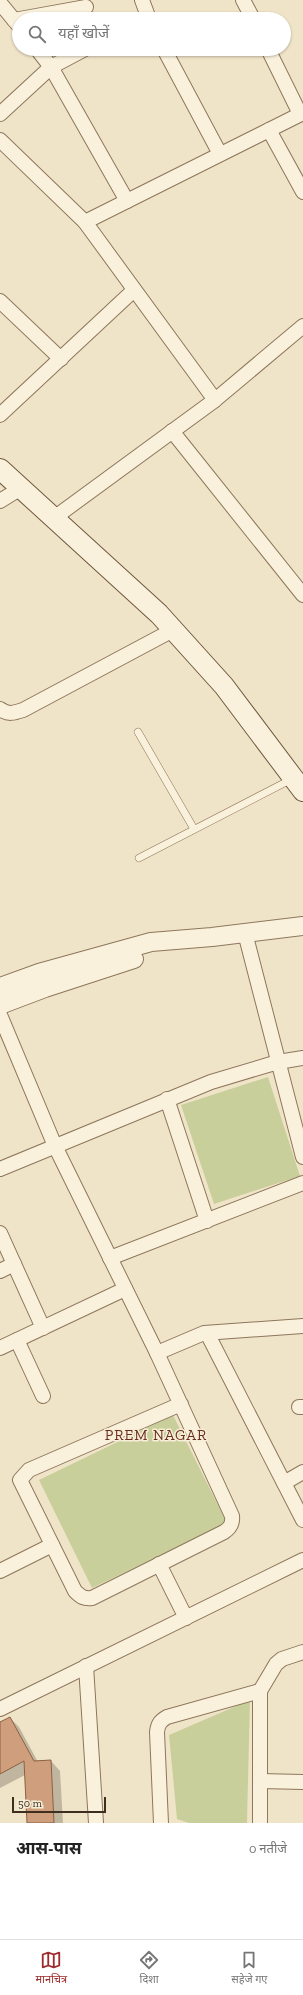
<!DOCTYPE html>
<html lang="hi">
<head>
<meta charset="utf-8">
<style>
  body { margin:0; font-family:"Zilla Slab","Noto Sans Devanagari",serif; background:#f6f6f6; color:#222 }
  .scale { position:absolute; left:12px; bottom:10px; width:94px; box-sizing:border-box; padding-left:4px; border:2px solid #3d2e20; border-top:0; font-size:11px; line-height:14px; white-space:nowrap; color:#3d2e20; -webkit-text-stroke:3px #f7eed8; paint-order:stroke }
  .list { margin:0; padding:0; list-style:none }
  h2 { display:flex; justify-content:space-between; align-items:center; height:52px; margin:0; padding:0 16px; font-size:17px }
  h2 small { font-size:13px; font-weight:400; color:#767676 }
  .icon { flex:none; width:22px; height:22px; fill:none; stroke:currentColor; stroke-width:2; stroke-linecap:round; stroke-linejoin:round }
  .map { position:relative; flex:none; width:303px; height:1823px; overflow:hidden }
  .search { position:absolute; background:#fff; box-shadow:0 1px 3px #0004; left:12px; right:12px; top:12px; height:44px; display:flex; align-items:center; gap:10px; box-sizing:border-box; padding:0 14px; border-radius:22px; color:#767676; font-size:15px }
  .sheet { height:116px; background:#fff }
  nav { display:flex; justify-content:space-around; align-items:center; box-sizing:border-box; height:56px; border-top:1px solid #e0e0e0; background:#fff; font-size:11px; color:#767676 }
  nav a { display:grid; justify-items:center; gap:2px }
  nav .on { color:#9e2a2b }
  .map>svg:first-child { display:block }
  .green { fill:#c9cf9b }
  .shadow { fill:#0003 }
  .building { fill:#cf9f7d; stroke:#8d5f41 }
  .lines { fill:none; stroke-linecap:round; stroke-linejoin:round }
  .service-casing { stroke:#8d765c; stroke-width:8 }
  .minor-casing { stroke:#8d765c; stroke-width:16 }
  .tertiary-casing { stroke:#8d765c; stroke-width:20 }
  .secondary-casing { stroke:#6f573f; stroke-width:22 }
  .service { stroke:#faf1dc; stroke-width:7 }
  .minor { stroke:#faf1dc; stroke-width:14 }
  .tertiary { stroke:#faf1dc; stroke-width:18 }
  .secondary { stroke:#faf1dc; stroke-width:20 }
  .labels { text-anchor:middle; stroke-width:3; stroke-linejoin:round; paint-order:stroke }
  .neighbourhood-label { font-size:15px; letter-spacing:1px; fill:#6b2e1e; stroke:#f7eed8 }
</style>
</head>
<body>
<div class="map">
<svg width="303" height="1823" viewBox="0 0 303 1823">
  <rect width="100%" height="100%" fill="#f0e4c8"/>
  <g class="green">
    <path d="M 268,1077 L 300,1176 L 214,1204 L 181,1105 Z"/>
    <path d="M 173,1415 L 227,1523 L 92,1588 L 39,1480 Z"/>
    <path d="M 250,1700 L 247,1823 L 189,1823 L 177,1819 L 169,1735 Z"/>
  </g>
  <path class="shadow" d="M 10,1718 L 19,1727 L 38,1762 L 51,1761 L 60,1771 L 63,1823 L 28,1823 L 25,1775 L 0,1788 L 0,1723 Z"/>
  <path class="building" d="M 10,1717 L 34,1761 L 51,1760 L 54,1823 L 27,1823 L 24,1761 L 0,1774 L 0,1722 Z"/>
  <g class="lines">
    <defs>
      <g id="service">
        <path d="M 138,732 L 194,829"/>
        <path d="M 139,858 L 292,779"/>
      </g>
      <g id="minor">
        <path d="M 142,0 L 149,19"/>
        <path d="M 243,0 L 253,19"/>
        <path d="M 0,3 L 19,26"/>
        <path d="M 14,20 L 86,7"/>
        <path d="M 37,49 L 51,67 L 127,201"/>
        <path d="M 164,49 L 220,154"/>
        <path d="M 268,49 L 300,114"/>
        <path d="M 0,114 L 51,67 L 85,49"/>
        <path d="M 269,130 L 303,192"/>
        <path d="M 0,140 L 85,222 L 215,400"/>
        <path d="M 85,222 L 303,113"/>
        <path d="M 0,301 L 61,359"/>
        <path d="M 0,415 L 134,290"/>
        <path d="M 172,431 L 303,595"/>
        <path d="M 0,501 L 21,488"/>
        <path d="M 54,518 L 215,400 L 303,326"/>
        <path d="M 0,709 C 8,715 14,713 23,710 L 173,630"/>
        <path d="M 245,933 L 303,1157"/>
        <path d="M 0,1015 L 55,1146 L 157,1353 L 232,1516 C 233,1524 230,1528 224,1532 L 92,1598 C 84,1599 81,1597 75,1591 L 20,1480 L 29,1470 L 181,1404"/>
        <path d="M 167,1099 L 207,1221"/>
        <path d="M 0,1169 L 211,1082 L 278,1062 L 303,1058"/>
        <path d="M 0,1233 L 43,1328"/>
        <path d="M 110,1258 L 303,1183"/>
        <path d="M 0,1271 L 14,1264"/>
        <path d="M 207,1333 L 303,1520"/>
        <path d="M 17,1340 L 43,1396"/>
        <path d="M 0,1348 L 125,1289"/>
        <path d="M 157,1353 L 204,1333 L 303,1326"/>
        <path d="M 299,1407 L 303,1407"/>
        <path d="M 284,1483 L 303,1472"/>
        <path d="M 159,1564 L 186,1618"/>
        <path d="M 0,1571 L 52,1545"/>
        <path d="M 86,1666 L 96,1823"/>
        <path d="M 0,1709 L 303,1560"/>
        <path d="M 260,1781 L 303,1782"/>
        <path d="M 161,1823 L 157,1732 C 158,1724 160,1721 167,1717 L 260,1691"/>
        <path d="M 260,1823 L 260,1691 L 276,1664 L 282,1659 L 303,1652"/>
      </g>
      <g id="tertiary">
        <path d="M 0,987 L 39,973 L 151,942 L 212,937 L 303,926"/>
        <path d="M 0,1005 L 45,988 L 134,959"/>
      </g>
      <path id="secondary" d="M 0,469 L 159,614 L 224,686 L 303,791"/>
    </defs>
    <use href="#service" class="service-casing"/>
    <use href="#minor" class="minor-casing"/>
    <use href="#tertiary" class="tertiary-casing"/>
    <use href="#secondary" class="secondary-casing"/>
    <use href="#service" class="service"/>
    <use href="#minor" class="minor"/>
    <use href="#tertiary" class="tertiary"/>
    <use href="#secondary" class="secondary"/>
  </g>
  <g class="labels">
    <g class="neighbourhood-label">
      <text x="156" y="1440">PREM NAGAR</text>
    </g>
  </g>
</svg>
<div class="scale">50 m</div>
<div class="search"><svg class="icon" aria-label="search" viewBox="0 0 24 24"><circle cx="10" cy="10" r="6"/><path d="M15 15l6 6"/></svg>यहाँ खोजें</div>
</div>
<section class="sheet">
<h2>आस-पास<small>0 नतीजे</small></h2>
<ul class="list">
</ul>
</section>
<nav>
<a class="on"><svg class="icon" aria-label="map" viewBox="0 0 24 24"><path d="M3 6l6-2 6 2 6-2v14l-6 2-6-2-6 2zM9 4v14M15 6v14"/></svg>मानचित्र</a>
<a><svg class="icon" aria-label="directions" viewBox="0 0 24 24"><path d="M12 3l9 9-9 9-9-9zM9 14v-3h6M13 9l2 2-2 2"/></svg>दिशा</a>
<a><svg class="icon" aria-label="saved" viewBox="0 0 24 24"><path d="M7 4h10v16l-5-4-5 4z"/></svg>सहेजे गए</a>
</nav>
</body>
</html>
